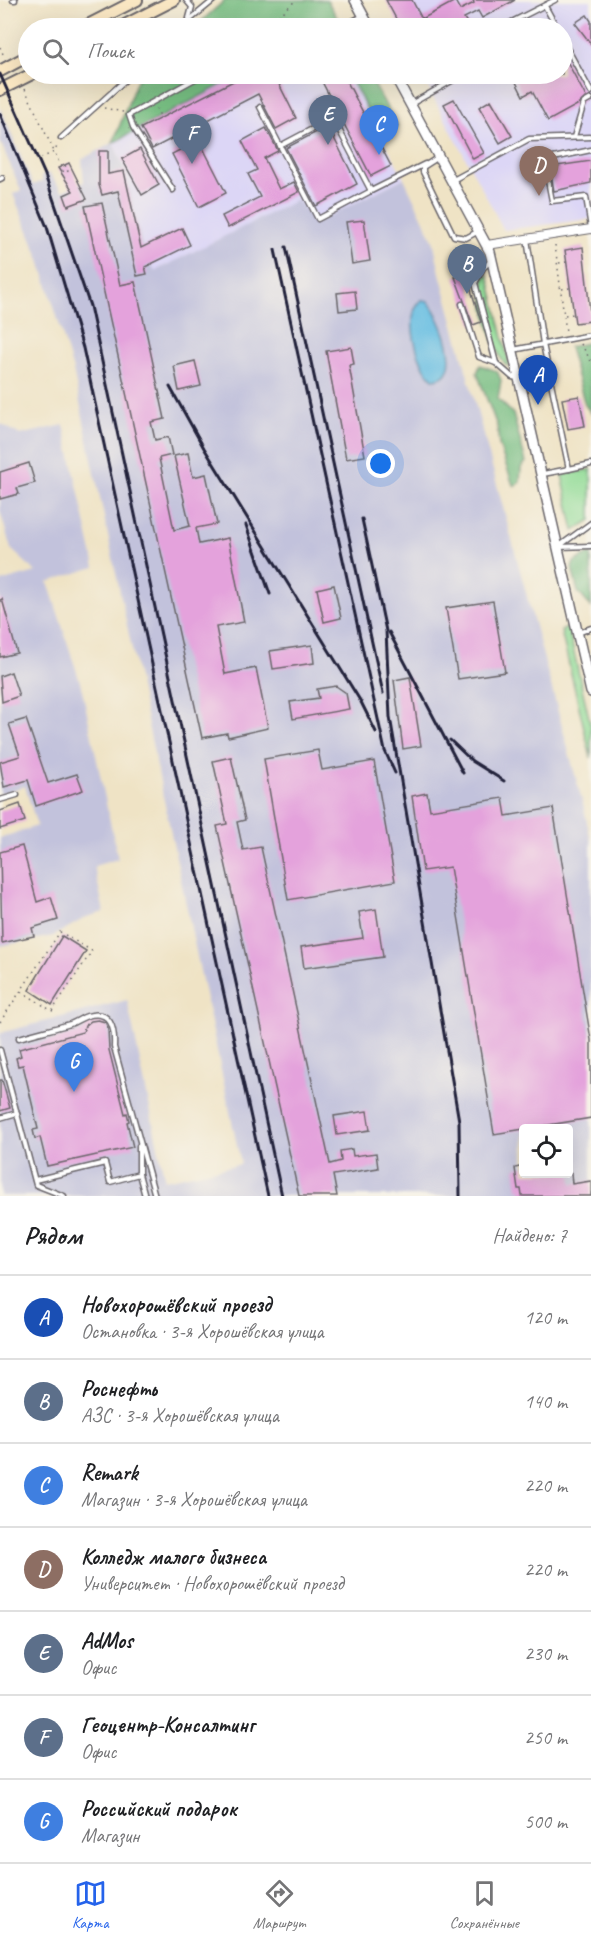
<!DOCTYPE html>
<html lang="ru">
<head>
<meta charset="utf-8">
<style>
  body { margin:0; font-family:Caveat,sans-serif; background:#f6f6f6; color:#202124 }
  .controls { position:absolute; right:18px; bottom:18px; display:grid; overflow:hidden; border-radius:6px; box-shadow:0 6px 24px #0002 }
  .controls button { width:54px; height:54px; display:grid; place-items:center; padding:0; border:0; border-bottom:2px solid #e0e0e0; background:#fff; color:#202124; font:30px sans-serif }
  .you { position:absolute; left:381px; top:464px; width:21px; height:21px; margin:-15px; border:4px solid #fff; border-radius:50%; background:#1a73e8; box-shadow:0 0 0 9px #1a73e833 }
  .badge { display:grid; place-items:center; width:39px; height:39px; border-radius:50%; background:#2563eb; color:#fff; font-size:20px; font-weight:700 }
  .pin { position:absolute; translate:-50% -50px; filter:drop-shadow(0 2px 3px #0008) }
  .pin::after { content:''; position:absolute; top:32px; width:21px; height:18px; background:inherit; clip-path:polygon(0 0,100% 0,50% 100%) }
  .list { margin:0; padding:0; list-style:none }
  h2 { display:flex; justify-content:space-between; align-items:center; height:78px; margin:0; padding:0 24px; font-size:26px }
  h2 small { font-size:20px; font-weight:400; color:#757577 }
  .list li { display:grid; grid-template-columns:39px 1fr auto; gap:18px; align-items:center; box-sizing:border-box; height:84px; padding:0 24px; border-top:2px solid #e0e0e0 }
  .list b { display:block; font-size:22px; white-space:nowrap }
  .list p { margin:0; font-size:20px; white-space:nowrap; color:#757577 }
  .list em { font-size:20px; font-style:normal; color:#757577 }
  .icon { flex:none; width:33px; height:33px; fill:none; stroke:currentColor; stroke-width:2; stroke-linecap:round; stroke-linejoin:round }
  .map { position:relative; flex:none; width:591px; height:1196px; overflow:hidden }
  .search { position:absolute; background:#fff; box-shadow:0 6px 24px #0002; left:18px; right:18px; top:18px; height:66px; display:flex; align-items:center; gap:15px; box-sizing:border-box; padding:0 21px; border-radius:33px; color:#757577; font-size:22px }
  .sheet { height:666px; background:#fff }
  nav { display:flex; justify-content:space-around; align-items:center; box-sizing:border-box; height:84px; border-top:2px solid #e0e0e0; background:#fff; font-size:16px; color:#757577 }
  nav a { display:grid; justify-items:center; gap:3px }
  nav .on { color:#2563eb }
  .map>svg:first-child { display:block }
  .built { fill:#dcd6f6 }
  .industrial { fill:#c2c2dc; fill-rule:evenodd }
  .green { fill:#92dc97; stroke:#5a7f69; stroke-width:1.5 }
  .forest { fill:#75bc80; stroke:#4c6f5e; stroke-width:1.5 }
  .water { fill:#65bde2; stroke:#44708e; stroke-width:1.5 }
  .building { fill:#e4a2dc }
  .lines { fill:none; stroke-linecap:round; stroke-linejoin:round }
  .service-casing { stroke:#6a666b; stroke-width:7 }
  .minor-casing { stroke:#6a666b; stroke-width:10 }
  .tertiary-casing { stroke:#6a666b; stroke-width:12 }
  .secondary-casing { stroke:#6a666b; stroke-width:14 }
  .path { stroke:#6a666b; stroke-width:1.5; stroke-dasharray:1.5 4.5; stroke-linecap:butt }
  .service { stroke:#fff; stroke-width:4 }
  .minor { stroke:#fff; stroke-width:8 }
  .tertiary { stroke:#fff; stroke-width:9 }
  .secondary { stroke:#fae7c3; stroke-width:10 }
  .rail { stroke:#22223b; stroke-width:3 }
</style>
</head>
<body>
<div class="map">
<svg width="591" height="1196" viewBox="0 0 591 1196">
  <rect width="100%" height="100%" fill="#f7f3e8"/>
  <filter id="ink" filterUnits="userSpaceOnUse"><feTurbulence type="fractalNoise" baseFrequency=".0167" numOctaves="2"/><feDisplacementMap in="SourceGraphic" scale="12" xChannelSelector="R" yChannelSelector="G"/><feConvolveMatrix kernelMatrix="1 2 1 2 8 2 1 2 1" color-interpolation-filters="sRGB"/></filter>
  <filter id="wash" filterUnits="userSpaceOnUse"><feTurbulence type="fractalNoise" baseFrequency=".008" numOctaves="4" result="noise"/><feDisplacementMap in="SourceGraphic" scale="24" xChannelSelector="R" yChannelSelector="G"/><feGaussianBlur stdDeviation="1.35" result="paint"/><feColorMatrix in="noise" values="0 0 0 0 0 0 0 0 0 0 0 0 0 0 0 0 0 1.4 0 .05"/><feComposite in="paint" operator="in"/></filter>
  <g filter="url(#wash)">
    <rect width="100%" height="100%" fill="#efe3c5"/>
    <g class="built">
      <path d="M 386,0 L 591,0 L 591,219 L 504,230 L 421,74 L 562,74 L 562,28 L 401,28 Z"/>
      <path d="M 242,74 L 348,74 L 404,178 L 316,223 L 297,201 L 155,271 L 142,246 L 125,170 L 113,143 Z"/>
    </g>
    <g class="industrial">
      <path d="M 0,108 L 33,185 L 43,181 L 41,176 L 49,173 L 62,191 L 84,182 L 82,159 L 113,143 L 125,170 L 142,246 L 155,271 L 297,200 L 316,223 L 404,178 L 433,240 L 440,273 L 584,808 L 591,842 L 591,1196 L 0,1196 L 0,1033 L 127,1000 L 165,1180 L 241,1164 L 73,370 L 40,260 L 13,194 L 21,190 L 0,141 ZM 524,1128 L 568,1128 L 568,1174 L 524,1174 Z"/>
      <path d="M 0,423 L 20,435 L 64,425 L 95,567 L 48,582 L 81,685 L 118,859 L 94,866 L 104,912 L 87,917 L 53,936 L 0,946 L 0,838 L 37,826 L 25,786 L 0,794 L 0,582 L 36,572 L 11,549 L 0,511 Z"/>
    </g>
    <g class="green">
      <path d="M 485,275 L 488,275 L 490,282 L 509,364 L 507,366 C 493,354 478,292 485,275 Z"/>
      <path d="M 591,469 L 591,520 L 574,531 L 562,475 Z"/>
      <path d="M 568,627 L 591,727 L 591,758 L 561,631 Z"/>
    </g>
    <g class="forest">
      <path d="M 225,0 L 327,0 L 343,28 L 194,28 Z"/>
      <path d="M 145,74 L 242,74 L 113,143 L 137,80 Z"/>
      <path d="M 348,74 L 368,74 L 398,127 L 381,135 Z"/>
      <path d="M 591,342 L 591,413 L 585,405 L 569,347 Z"/>
      <path d="M 480,365 L 497,371 L 501,380 L 498,399 L 513,414 L 526,462 L 521,468 L 520,482 L 516,485 L 513,485 L 499,445 L 497,426 L 477,373 Z"/>
      <path d="M 591,553 L 591,607 L 578,592 L 572,568 L 574,562 Z"/>
    </g>
    <path class="water" d="M 422,300 L 428,301 C 441,317 467,378 433,379 C 418,367 402,313 422,300 Z"/>
    <g id="blocks">
      <g class="building">
        <path d="M 386,0 L 412,0 L 422,19 L 455,1 L 460,10 L 474,3 L 473,0 L 515,0 L 482,18 L 478,11 L 464,18 L 470,28 L 401,28 Z"/>
        <path d="M 587,15 L 591,21 L 591,44 L 575,23 Z"/>
        <path d="M 562,52 L 586,97 L 579,104 L 548,121 L 532,91 L 523,96 L 515,80 L 527,74 L 562,74 Z"/>
        <path d="M 247,74 L 294,74 L 278,82 L 296,118 L 276,129 L 258,94 L 152,149 L 141,128 Z"/>
        <path d="M 318,74 L 343,74 L 391,166 L 371,176 Z"/>
        <path d="M 454,99 L 484,153 L 473,159 L 444,104 Z"/>
        <path d="M 491,100 L 512,136 L 500,143 L 479,107 Z"/>
        <path d="M 328,126 L 357,184 L 316,206 L 286,148 Z"/>
        <path d="M 266,128 L 278,151 L 264,158 L 279,189 L 294,182 L 299,192 L 228,228 L 222,216 L 260,197 L 248,174 L 257,170 L 242,141 Z"/>
        <path d="M 199,140 L 226,193 L 199,207 L 172,154 Z"/>
        <path d="M 140,149 L 159,185 L 142,195 L 122,159 Z"/>
        <path d="M 99,151 L 108,151 L 108,174 L 124,171 L 141,248 L 182,228 L 190,245 L 145,267 L 147,274 L 137,276 L 118,191 L 102,195 L 99,185 Z"/>
        <path d="M 591,161 L 591,183 L 554,191 L 550,167 Z"/>
        <path d="M 69,163 L 87,199 L 68,206 L 64,195 L 73,191 L 58,168 Z"/>
        <path d="M 102,203 L 120,285 L 135,282 L 146,331 L 165,419 L 151,422 L 155,440 L 168,437 L 172,455 L 159,458 L 174,530 L 190,526 L 174,456 L 188,453 L 193,477 L 206,474 L 217,524 L 196,528 L 199,544 L 228,538 L 244,622 L 216,627 L 225,674 L 256,668 L 268,728 L 228,737 L 227,733 L 202,738 L 85,206 Z"/>
        <path d="M 364,220 L 370,261 L 352,264 L 346,222 Z"/>
        <path d="M 583,247 L 591,321 L 575,323 L 565,250 Z"/>
        <path d="M 466,274 L 481,322 L 473,325 L 455,277 Z"/>
        <path d="M 355,291 L 357,309 L 339,311 L 337,293 Z"/>
        <path d="M 351,347 L 354,364 L 349,365 L 365,456 L 346,459 L 326,351 Z"/>
        <path d="M 195,361 L 201,386 L 179,391 L 174,366 Z"/>
        <path d="M 579,396 L 585,426 L 568,429 L 562,399 Z"/>
        <path d="M 29,463 L 35,483 L 17,488 L 19,494 L 0,499 L 0,472 Z"/>
        <path d="M 334,585 L 341,618 L 324,622 L 317,589 Z"/>
        <path d="M 2,599 L 17,653 L 0,657 L 0,600 Z"/>
        <path d="M 493,601 L 505,672 L 458,679 L 446,608 Z"/>
        <path d="M 312,645 L 314,663 L 273,669 L 270,651 Z"/>
        <path d="M 11,672 L 19,696 L 2,702 L 0,676 Z"/>
        <path d="M 410,677 L 421,746 L 403,749 L 394,680 Z"/>
        <path d="M 336,686 L 346,693 L 349,709 L 293,719 L 290,702 L 319,698 L 317,689 Z"/>
        <path d="M 26,719 L 48,783 L 77,774 L 83,790 L 36,806 L 28,780 L 4,787 L 0,762 L 20,756 L 9,724 Z"/>
        <path d="M 318,750 L 322,770 L 374,761 L 395,881 L 288,900 L 264,759 Z"/>
        <path d="M 231,757 L 245,820 L 237,822 L 243,850 L 261,847 L 330,1164 L 341,1161 L 340,1151 L 352,1149 L 353,1156 L 376,1153 L 378,1168 L 333,1175 L 337,1196 L 299,1196 L 217,826 L 227,824 L 213,761 Z"/>
        <path d="M 427,793 L 430,810 L 503,798 L 506,816 L 553,808 L 591,1040 L 591,1118 L 494,1134 L 450,867 L 423,871 L 412,796 Z"/>
        <path d="M 20,804 L 25,821 L 0,829 L 0,811 Z"/>
        <path d="M 22,846 L 37,902 L 51,897 L 58,920 L 32,928 L 34,936 L 2,943 L 0,852 Z"/>
        <path d="M 376,909 L 383,957 L 304,968 L 301,947 L 363,938 L 359,912 Z"/>
        <path d="M 62,936 L 86,951 L 52,1005 L 29,990 Z"/>
        <path d="M 98,1020 L 105,1022 L 108,1028 L 109,1050 L 125,1114 L 127,1113 L 129,1121 L 127,1122 L 133,1147 L 47,1166 L 40,1137 L 35,1139 L 33,1130 L 38,1129 L 23,1065 L 18,1066 L 16,1058 L 21,1056 L 19,1049 L 83,1032 L 85,1026 L 91,1021 Z"/>
        <path d="M 0,1080 L 2,1080 L 10,1108 L 0,1111 Z"/>
        <path d="M 367,1111 L 370,1130 L 337,1135 L 334,1116 Z"/>
        <path d="M 524,1166 L 524,1173 L 571,1173 L 572,1184 L 591,1181 L 591,1196 L 522,1196 L 521,1189 L 518,1189 L 515,1168 Z"/>
      </g>
    </g>
  </g>
  <g filter="url(#ink)">
    <use href="#blocks" fill-opacity="0" stroke="#6a666b" stroke-width="1.5"/>
    <g class="lines">
      <defs>
        <g id="service">
          <path d="M 13,0 L 15,0"/>
          <path d="M 186,0 L 192,7 L 189,18"/>
          <path d="M 545,6 L 557,28"/>
          <path d="M 180,28 L 214,0"/>
          <path d="M 339,28 L 363,16"/>
          <path d="M 500,28 L 555,0"/>
          <path d="M 562,39 L 591,92"/>
          <path d="M 411,104 L 464,74"/>
          <path d="M 260,107 L 318,219 L 371,191"/>
          <path d="M 574,137 L 584,103 L 591,99"/>
          <path d="M 61,138 L 132,74"/>
          <path d="M 280,146 L 333,118 L 371,191 L 425,164"/>
          <path d="M 437,158 L 423,167 L 423,172 L 454,236 L 466,238 L 477,232"/>
          <path d="M 0,179 L 2,178"/>
          <path d="M 453,180 L 529,139 L 591,137"/>
          <path d="M 173,190 L 133,127 L 129,115 L 204,74"/>
          <path d="M 591,228 L 586,197 L 552,201 L 544,160 L 591,150"/>
          <path d="M 527,239 L 543,344 L 569,469 L 543,474"/>
          <path d="M 492,260 L 483,268 L 475,283 L 496,363 L 512,377 L 518,378"/>
          <path d="M 462,304 L 479,357 L 496,363"/>
          <path d="M 513,350 L 591,335"/>
          <path d="M 569,469 L 591,464"/>
          <path d="M 591,523 L 558,547 L 591,546"/>
          <path d="M 578,633 L 591,628"/>
          <path d="M 0,800 L 17,795"/>
          <path d="M 19,1038 C 36,1033 53,1029 70,1024 C 76,1022 81,1018 87,1016 C 111,1009 115,1028 114,1047 L 155,1196"/>
          <path d="M 0,1050 L 36,1185 L 64,1196"/>
          <path d="M 0,1118 L 17,1113"/>
          <path d="M 139,1146 L 139,1174 L 145,1196"/>
          <path d="M 35,1180 L 105,1163 L 110,1182 L 139,1174"/>
        </g>
        <path id="minor" d="M 487,245 L 591,229"/>
        <g id="tertiary">
          <path d="M 355,0 L 370,28"/>
          <path d="M 394,74 L 490,252 L 591,692"/>
        </g>
        <g id="secondary">
          <path d="M 82,28 L 137,0"/>
          <path d="M 119,28 L 174,0"/>
          <path d="M 0,71 L 28,56"/>
          <path d="M 0,90 L 32,74"/>
        </g>
      </defs>
      <use href="#service" class="service-casing"/>
      <use href="#minor" class="minor-casing"/>
      <use href="#tertiary" class="tertiary-casing"/>
      <use href="#secondary" class="secondary-casing"/>
      <g class="path">
        <path d="M 266,28 L 296,0"/>
        <path d="M 0,47 L 3,54"/>
        <path d="M 25,89 L 64,173 L 68,171 L 65,165"/>
        <path d="M 104,108 L 123,112"/>
        <path d="M 156,108 L 161,118"/>
        <path d="M 41,158 L 54,152 L 58,145"/>
        <path d="M 555,245 L 566,332"/>
        <path d="M 559,263 L 567,262"/>
        <path d="M 562,289 L 570,288"/>
        <path d="M 565,315 L 574,314"/>
        <path d="M 581,344 L 591,361"/>
        <path d="M 0,1022 L 60,932 L 92,951 L 52,1011 L 21,991"/>
      </g>
      <use href="#service" class="service"/>
      <use href="#minor" class="minor"/>
      <use href="#tertiary" class="tertiary"/>
      <use href="#secondary" class="secondary"/>
      <g class="rail">
        <path d="M 0,74 L 45,175 L 90,306 L 282,1196"/>
        <path d="M 0,114 L 47,227 L 83,348 L 268,1196"/>
        <path d="M 286,247 L 383,693"/>
        <path d="M 275,250 L 385,751 L 395,773"/>
        <path d="M 170,387 L 204,448 L 361,702 L 376,732"/>
        <path d="M 362,519 L 386,631 L 390,717 L 459,1121 L 460,1196"/>
        <path d="M 246,525 L 270,594"/>
        <path d="M 389,632 L 463,773"/>
        <path d="M 450,740 L 472,761 L 504,781"/>
      </g>
    </g>
  </g>
</svg>
<div class="controls">
<button><svg class="icon" aria-label="locate" viewBox="0 0 24 24"><circle cx="12" cy="12" r="6"/><path d="M12 2v4M12 18v4M2 12h4M18 12h4"/></svg></button>
</div>
<div class="you"></div>
<div class="pin badge" style="left:538px;top:405px;background:#1a4fb4">A</div>
<div class="pin badge" style="left:467px;top:294px;background:#5c6f8a">B</div>
<div class="pin badge" style="left:379px;top:155px;background:#3f7fe0">C</div>
<div class="pin badge" style="left:539px;top:196px;background:#8d6e63">D</div>
<div class="pin badge" style="left:328px;top:145px;background:#5c6f8a">E</div>
<div class="pin badge" style="left:192px;top:164px;background:#5c6f8a">F</div>
<div class="pin badge" style="left:74px;top:1092px;background:#3f7fe0">G</div>
<div class="search"><svg class="icon" aria-label="search" viewBox="0 0 24 24"><circle cx="10" cy="10" r="6"/><path d="M15 15l6 6"/></svg>Поиск</div>
</div>
<section class="sheet">
<h2>Рядом<small>Найдено: 7</small></h2>
<ul class="list">
<li><span class="badge" style="background:#1a4fb4">A</span><div><b>Новохорошёвский проезд</b><p>Остановка · 3-я Хорошёвская улица</p></div><em>120 m</em></li>
<li><span class="badge" style="background:#5c6f8a">B</span><div><b>Роснефть</b><p>АЗС · 3-я Хорошёвская улица</p></div><em>140 m</em></li>
<li><span class="badge" style="background:#3f7fe0">C</span><div><b>Remark</b><p>Магазин · 3-я Хорошёвская улица</p></div><em>220 m</em></li>
<li><span class="badge" style="background:#8d6e63">D</span><div><b>Колледж малого бизнеса</b><p>Университет · Новохорошёвский проезд</p></div><em>220 m</em></li>
<li><span class="badge" style="background:#5c6f8a">E</span><div><b>AdMos</b><p>Офис</p></div><em>230 m</em></li>
<li><span class="badge" style="background:#5c6f8a">F</span><div><b>Геоцентр-Консалтинг</b><p>Офис</p></div><em>250 m</em></li>
<li><span class="badge" style="background:#3f7fe0">G</span><div><b>Российский подарок</b><p>Магазин</p></div><em>500 m</em></li>
</ul>
</section>
<nav>
<a class="on"><svg class="icon" aria-label="map" viewBox="0 0 24 24"><path d="M3 6l6-2 6 2 6-2v14l-6 2-6-2-6 2zM9 4v14M15 6v14"/></svg>Карта</a>
<a><svg class="icon" aria-label="directions" viewBox="0 0 24 24"><path d="M12 3l9 9-9 9-9-9zM9 14v-3h6M13 9l2 2-2 2"/></svg>Маршрут</a>
<a><svg class="icon" aria-label="saved" viewBox="0 0 24 24"><path d="M7 4h10v16l-5-4-5 4z"/></svg>Сохранённые</a>
</nav>
</body>
</html>
